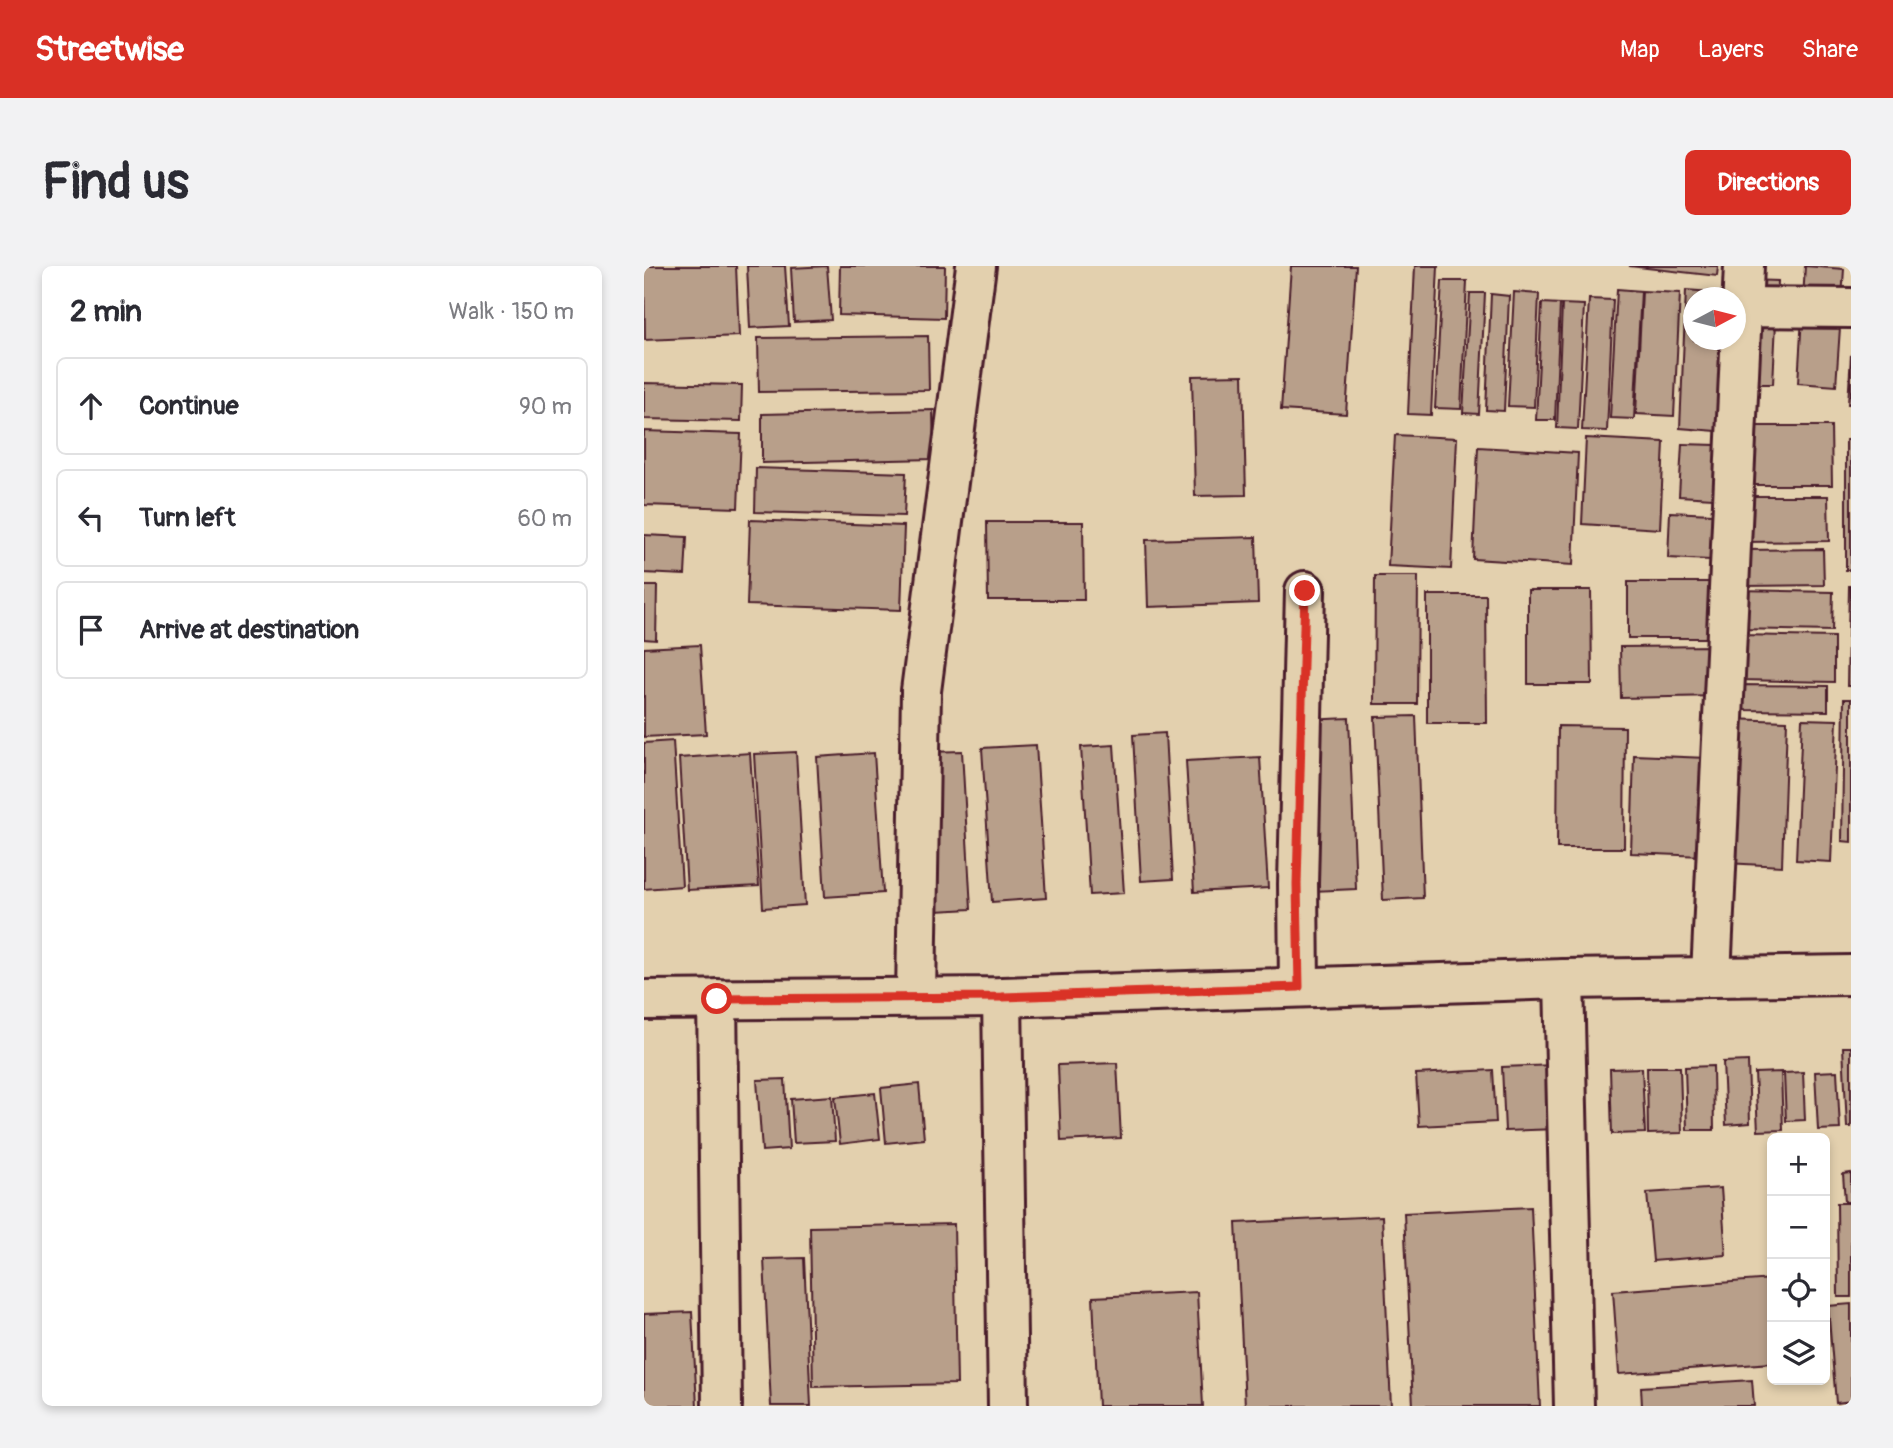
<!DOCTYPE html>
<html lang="en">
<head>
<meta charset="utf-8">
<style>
  body { margin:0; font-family:Pangolin,sans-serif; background:#f2f2f3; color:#2b2b33 }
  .controls { position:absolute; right:21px; bottom:21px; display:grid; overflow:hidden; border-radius:10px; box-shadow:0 4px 10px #0003 }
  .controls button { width:63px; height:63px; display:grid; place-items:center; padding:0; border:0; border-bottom:2px solid #e1e1e2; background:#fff; color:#2b2b33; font:35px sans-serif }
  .compass { position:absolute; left:1039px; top:21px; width:63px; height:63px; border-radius:50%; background:#fff; box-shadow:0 4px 10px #0003; rotate:83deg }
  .stop { position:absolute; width:21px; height:21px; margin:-16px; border:5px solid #d93025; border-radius:50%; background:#fff }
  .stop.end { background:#d93025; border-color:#fff; box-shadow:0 2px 7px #0008 }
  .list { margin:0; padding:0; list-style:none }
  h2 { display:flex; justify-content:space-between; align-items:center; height:91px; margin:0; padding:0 28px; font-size:30px }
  h2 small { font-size:23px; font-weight:400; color:#7c7c81 }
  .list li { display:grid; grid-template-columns:46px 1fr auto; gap:21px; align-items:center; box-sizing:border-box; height:98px; margin:0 14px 14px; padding:0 14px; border:2px solid #e1e1e2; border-radius:10px }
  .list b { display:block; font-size:26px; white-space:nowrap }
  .list em { font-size:23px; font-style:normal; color:#7c7c81 }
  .icon { flex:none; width:38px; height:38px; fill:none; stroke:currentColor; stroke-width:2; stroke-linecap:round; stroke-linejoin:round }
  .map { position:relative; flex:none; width:1207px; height:1140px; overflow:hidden; border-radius:10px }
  header { display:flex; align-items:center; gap:42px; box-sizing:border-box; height:98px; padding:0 35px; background:#d93025; color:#fff }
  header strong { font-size:33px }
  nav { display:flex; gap:38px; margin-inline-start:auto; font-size:24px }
  .intro { display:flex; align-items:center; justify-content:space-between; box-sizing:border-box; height:168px; padding:0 42px }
  h1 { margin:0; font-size:49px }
  .button { padding:18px 32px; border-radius:10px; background:#d93025; color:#fff; font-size:24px; font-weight:700 }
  main { display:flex; gap:42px; padding:0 42px }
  aside { flex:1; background:#fff; border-radius:10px; box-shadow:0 4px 10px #0003 }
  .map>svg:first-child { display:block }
  .building { fill:#b89f8a; stroke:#4a1f2b; stroke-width:2 }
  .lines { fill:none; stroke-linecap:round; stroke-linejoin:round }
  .minor-casing { stroke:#4a1f2b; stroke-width:44 }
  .primary-casing { stroke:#4a1f2b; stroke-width:44 }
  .minor { stroke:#e3d0ae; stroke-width:38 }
  .primary { stroke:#e3d0ae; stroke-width:38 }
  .route { stroke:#d93025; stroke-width:9 }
</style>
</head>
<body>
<header>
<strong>Streetwise</strong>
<nav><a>Map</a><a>Layers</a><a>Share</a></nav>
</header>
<div class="intro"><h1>Find us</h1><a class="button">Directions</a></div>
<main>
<aside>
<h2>2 min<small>Walk · 150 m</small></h2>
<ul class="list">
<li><svg class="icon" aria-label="ahead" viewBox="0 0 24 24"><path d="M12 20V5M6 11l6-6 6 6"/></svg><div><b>Continue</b></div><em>90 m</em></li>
<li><svg class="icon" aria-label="left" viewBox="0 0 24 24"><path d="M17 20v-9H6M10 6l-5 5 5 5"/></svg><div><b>Turn left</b></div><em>60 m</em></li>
<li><svg class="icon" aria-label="arrive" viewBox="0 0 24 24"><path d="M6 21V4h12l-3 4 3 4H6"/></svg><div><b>Arrive at destination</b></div></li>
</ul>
</aside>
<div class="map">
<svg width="1207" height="1140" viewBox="0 0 1207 1140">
  <rect width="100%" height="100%" fill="#e3d0ae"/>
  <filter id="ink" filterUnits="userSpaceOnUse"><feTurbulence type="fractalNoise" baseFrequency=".0143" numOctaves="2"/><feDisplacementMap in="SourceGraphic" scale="14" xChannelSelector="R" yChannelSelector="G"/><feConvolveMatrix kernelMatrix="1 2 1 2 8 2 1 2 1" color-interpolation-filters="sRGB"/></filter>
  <g filter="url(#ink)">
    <g class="building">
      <path d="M 0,0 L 92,0 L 95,70 L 1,74 Z"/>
      <path d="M 103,0 L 141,0 L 145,60 L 106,62 Z"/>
      <path d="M 183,0 L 187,54 L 150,56 L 147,2 Z"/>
      <path d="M 196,0 L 301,0 L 300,52 L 195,49 Z"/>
      <path d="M 647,0 L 712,0 L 702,148 L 637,144 Z"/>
      <path d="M 771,0 L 794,0 L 787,149 L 764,148 Z"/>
      <path d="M 985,0 L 1074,0 L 1073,10 Z"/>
      <path d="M 1161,0 L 1200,3 L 1192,120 L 1154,117 Z"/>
      <path d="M 1105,14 L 1134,15 L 1129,118 L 1100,118 Z"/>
      <path d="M 798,15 L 823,15 L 817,143 L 791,142 Z"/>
      <path d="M 973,23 L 997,25 L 990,153 L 966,152 Z"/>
      <path d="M 1042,24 L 1079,27 L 1078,32 L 1050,32 L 1050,74 L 1077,74 L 1072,165 L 1036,162 Z"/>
      <path d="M 998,25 L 1036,27 L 1030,150 L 992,148 Z"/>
      <path d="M 870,26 L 895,28 L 890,141 L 864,140 Z"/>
      <path d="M 826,27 L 841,27 L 835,148 L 819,147 Z"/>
      <path d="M 847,28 L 865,30 L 860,145 L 842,144 Z"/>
      <path d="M 945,33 L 969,34 L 963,165 L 938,164 Z"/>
      <path d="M 898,37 L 916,38 L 911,154 L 892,154 Z"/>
      <path d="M 918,38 L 940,39 L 934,163 L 913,162 Z"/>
      <path d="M 284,70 L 285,124 L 115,126 L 114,72 Z"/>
      <path d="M 1207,88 L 1207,138 L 1204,138 Z"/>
      <path d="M 599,109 L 602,229 L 551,230 L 548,110 Z"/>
      <path d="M 0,117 L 98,119 L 97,155 L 0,153 Z"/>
      <path d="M 289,144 L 290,193 L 118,197 L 118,148 Z"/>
      <path d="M 1100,160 L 1187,160 L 1188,219 L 1100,219 Z"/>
      <path d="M 0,165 L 97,168 L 94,242 L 0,239 Z"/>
      <path d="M 751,169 L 813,172 L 807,303 L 744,300 Z"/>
      <path d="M 942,172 L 1020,176 L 1016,263 L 938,258 Z"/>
      <rect x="1202" y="174" width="5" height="130"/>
      <path d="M 1038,178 L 1072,179 L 1069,232 L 1035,230 Z"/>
      <path d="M 834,181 L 934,187 L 929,299 L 829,293 Z"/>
      <path d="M 112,202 L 262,207 L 260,250 L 111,246 Z"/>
      <path d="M 1100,230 L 1184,230 L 1185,275 L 1101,276 Z"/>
      <path d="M 1026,246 L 1068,248 L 1066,294 L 1024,292 Z"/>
      <path d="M 106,254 L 260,260 L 257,344 L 103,339 Z"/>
      <path d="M 343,256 L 439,256 L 440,334 L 344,334 Z"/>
      <path d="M 0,269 L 43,271 L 41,309 L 0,307 Z"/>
      <path d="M 612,271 L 614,337 L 504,341 L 502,274 Z"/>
      <path d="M 1179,283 L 1180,319 L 1100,320 L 1099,284 Z"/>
      <path d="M 731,310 L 774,310 L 773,438 L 730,438 Z"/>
      <rect x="984" y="316" width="91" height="56"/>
      <path d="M 0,320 L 13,320 L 12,374 L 0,373 Z"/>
      <path d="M 1205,320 L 1207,320 L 1207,420 L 1203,420 Z"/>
      <path d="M 884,324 L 947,324 L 948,418 L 884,418 Z"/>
      <path d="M 1093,324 L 1189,326 L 1188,365 L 1091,363 Z"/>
      <path d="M 783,329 L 842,329 L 843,457 L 783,457 Z"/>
      <path d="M 1096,369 L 1190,371 L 1190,416 L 1095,414 Z"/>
      <path d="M 56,379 L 62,468 L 0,471 L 0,382 Z"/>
      <path d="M 1074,380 L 1075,430 L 977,432 L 976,381 Z"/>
      <path d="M 1095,419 L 1184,420 L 1184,445 L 1094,444 Z"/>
      <path d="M 1200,433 L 1207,433 L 1207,576 L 1198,575 Z"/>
      <path d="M 772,450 L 779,632 L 739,634 L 731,451 Z"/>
      <path d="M 705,452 L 712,623 L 669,625 L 662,454 Z"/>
      <path d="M 1087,453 L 1143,455 L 1138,600 L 1082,597 Z"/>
      <path d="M 1158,453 L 1193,454 L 1187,596 L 1152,594 Z"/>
      <path d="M 914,460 L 981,461 L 980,582 L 913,582 Z"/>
      <path d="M 521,467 L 529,613 L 497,615 L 489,469 Z"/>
      <path d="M 29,475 L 38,620 L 0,623 L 0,477 Z"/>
      <path d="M 392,479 L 402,632 L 348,636 L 338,482 Z"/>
      <path d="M 470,479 L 480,627 L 446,629 L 437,481 Z"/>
      <path d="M 318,485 L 327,643 L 292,645 L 284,486 Z"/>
      <path d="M 152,486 L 161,639 L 119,642 L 110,488 Z"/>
      <path d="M 106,487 L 115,620 L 43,624 L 35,492 Z"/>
      <path d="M 230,487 L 239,627 L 181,631 L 173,491 Z"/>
      <path d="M 990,489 L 1063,492 L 1059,590 L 987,587 Z"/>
      <path d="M 616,491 L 624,622 L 550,626 L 542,495 Z"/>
      <path d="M 1199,781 L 1207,781 L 1207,861 L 1203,861 Z"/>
      <path d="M 1104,795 L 1106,857 L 1082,859 L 1079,796 Z"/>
      <path d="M 473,797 L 477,872 L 417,875 L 414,799 Z"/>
      <path d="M 911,799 L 913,863 L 861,865 L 858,801 Z"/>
      <path d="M 1069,800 L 1070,864 L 1043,864 L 1041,801 Z"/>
      <path d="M 1003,801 L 1036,801 L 1038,867 L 1004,868 Z"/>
      <path d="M 998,802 L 1001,867 L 968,868 L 966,803 Z"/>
      <path d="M 849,804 L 852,856 L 775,860 L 772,808 Z"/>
      <path d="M 1193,805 L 1196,863 L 1174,864 L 1171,806 Z"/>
      <path d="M 1137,806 L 1139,864 L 1114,865 L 1111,807 Z"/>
      <path d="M 1159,806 L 1161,854 L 1142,855 L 1140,807 Z"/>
      <path d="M 141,813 L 145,883 L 118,885 L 113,814 Z"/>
      <path d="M 275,818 L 280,873 L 242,877 L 237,822 Z"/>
      <path d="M 231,827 L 236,873 L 196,878 L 191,831 Z"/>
      <path d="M 188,830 L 191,875 L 150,877 L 147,833 Z"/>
      <path d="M 1207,907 L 1207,936 L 1201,936 L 1199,908 Z"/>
      <path d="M 1077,922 L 1082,989 L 1009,995 L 1003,927 Z"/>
      <path d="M 1193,937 L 1207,937 L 1207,1031 L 1194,1031 Z"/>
      <path d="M 887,941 L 896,1140 L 769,1140 L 760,947 Z"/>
      <path d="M 738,950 L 747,1140 L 601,1140 L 592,957 Z"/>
      <path d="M 310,958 L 313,1118 L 169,1121 L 166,961 Z"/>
      <path d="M 160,992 L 167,1140 L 127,1140 L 120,993 Z"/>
      <path d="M 1128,1013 L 1128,1097 L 975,1108 L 969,1025 Z"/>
      <path d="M 553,1026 L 559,1140 L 454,1140 L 449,1031 Z"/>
      <path d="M 1207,1038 L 1207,1135 L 1192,1137 L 1184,1040 Z"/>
      <path d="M 48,1046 L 53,1140 L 0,1140 L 0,1048 Z"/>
      <path d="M 1108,1114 L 1110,1140 L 998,1140 L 997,1121 Z"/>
    </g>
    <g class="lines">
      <defs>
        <g id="minor">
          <path d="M 1098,41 L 1207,42"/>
          <path d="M 1067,710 L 1100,0"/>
          <path d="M 920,713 L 930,1140"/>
          <path d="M 655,721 L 654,618 L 661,325"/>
          <path d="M 272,730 L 277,425 L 332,0"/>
          <path d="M 358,731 L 364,1140"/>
          <path d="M 73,733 L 78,1140"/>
        </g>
        <path id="primary" d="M 0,734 L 358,731 L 920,713 L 1207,709"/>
      </defs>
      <use href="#minor" class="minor-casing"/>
      <use href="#primary" class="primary-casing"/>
      <use href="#minor" class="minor"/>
      <use href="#primary" class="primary"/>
    </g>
  </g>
  <g class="lines" filter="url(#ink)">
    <path class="route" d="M 73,733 L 358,731 L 655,721 L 653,618 L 661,325"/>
  </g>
</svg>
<div class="controls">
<button>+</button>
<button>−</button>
<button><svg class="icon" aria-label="locate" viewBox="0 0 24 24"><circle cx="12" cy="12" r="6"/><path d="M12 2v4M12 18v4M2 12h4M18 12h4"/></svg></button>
<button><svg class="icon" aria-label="layers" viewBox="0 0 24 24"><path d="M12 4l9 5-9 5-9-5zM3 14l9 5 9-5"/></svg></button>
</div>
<svg class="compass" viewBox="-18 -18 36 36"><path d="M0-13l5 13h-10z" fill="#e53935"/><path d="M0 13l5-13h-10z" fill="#7c7c81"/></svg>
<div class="stop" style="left:73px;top:733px"></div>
<div class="stop end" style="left:661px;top:325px"></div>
</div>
</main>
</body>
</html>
